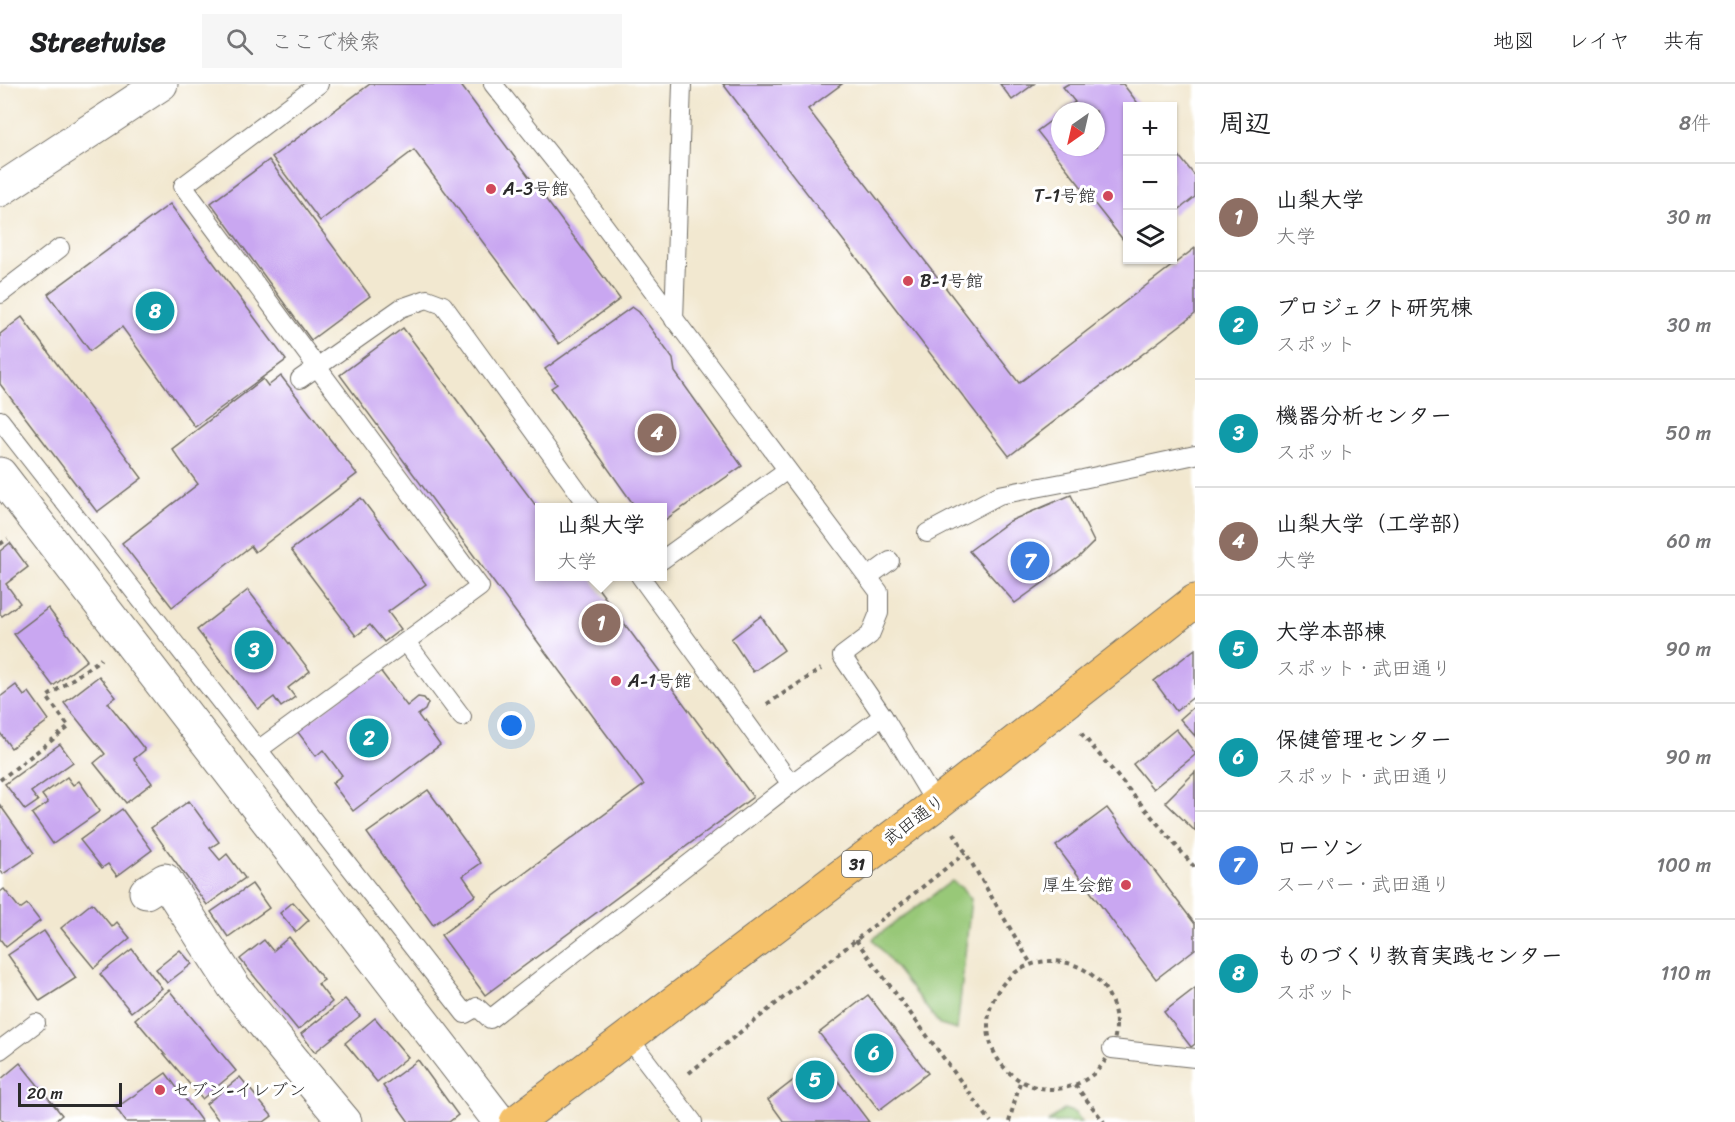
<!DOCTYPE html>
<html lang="ja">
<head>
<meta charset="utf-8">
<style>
  body { margin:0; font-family:Sriracha,"Klee One",sans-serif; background:#f6f6f6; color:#202124 }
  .controls { position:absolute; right:18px; top:18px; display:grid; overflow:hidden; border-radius:0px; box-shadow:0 2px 4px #0004 }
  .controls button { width:54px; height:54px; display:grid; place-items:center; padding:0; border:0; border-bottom:2px solid #e0e0e0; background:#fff; color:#202124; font:30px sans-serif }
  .compass { position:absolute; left:1051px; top:18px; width:54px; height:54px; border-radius:50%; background:#fff; box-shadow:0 2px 4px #0004; rotate:214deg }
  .scale { position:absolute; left:18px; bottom:15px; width:104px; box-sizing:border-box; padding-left:6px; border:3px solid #2b2b2b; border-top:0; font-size:16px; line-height:21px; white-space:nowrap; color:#2b2b2b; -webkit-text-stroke:4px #fff; paint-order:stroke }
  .you { position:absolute; left:512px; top:642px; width:21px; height:21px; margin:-15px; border:4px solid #fff; border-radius:50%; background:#1a73e8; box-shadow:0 0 0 9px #1a73e833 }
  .badge { display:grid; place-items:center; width:39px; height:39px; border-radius:50%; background:#d93025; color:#fff; font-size:20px; font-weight:700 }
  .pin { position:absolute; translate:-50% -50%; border:3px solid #fff; box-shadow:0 2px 6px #0006 }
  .popup { position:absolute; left:535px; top:419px; width:132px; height:78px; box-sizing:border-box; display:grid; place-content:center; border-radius:0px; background:#fff; filter:drop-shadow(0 2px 4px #0005); font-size:20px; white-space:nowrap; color:#757577 }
  .popup b { font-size:22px; color:#202124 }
  .popup::after { content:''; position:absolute; left:50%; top:100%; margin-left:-12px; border:12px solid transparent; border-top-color:#fff }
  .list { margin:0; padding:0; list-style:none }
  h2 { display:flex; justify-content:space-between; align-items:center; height:78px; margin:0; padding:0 24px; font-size:26px }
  h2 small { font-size:20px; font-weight:400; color:#757577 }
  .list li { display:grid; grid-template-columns:39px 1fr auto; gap:18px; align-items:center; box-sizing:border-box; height:108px; padding:0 24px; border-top:2px solid #e0e0e0 }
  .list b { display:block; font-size:22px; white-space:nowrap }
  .list p { margin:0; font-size:20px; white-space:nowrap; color:#757577 }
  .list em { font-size:20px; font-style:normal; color:#757577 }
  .icon { flex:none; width:33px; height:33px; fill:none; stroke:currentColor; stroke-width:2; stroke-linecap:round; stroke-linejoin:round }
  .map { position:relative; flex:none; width:1195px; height:1038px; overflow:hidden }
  header { display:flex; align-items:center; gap:36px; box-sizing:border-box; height:84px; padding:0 30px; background:#fff; border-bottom:2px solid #e0e0e0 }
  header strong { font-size:28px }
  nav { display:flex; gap:33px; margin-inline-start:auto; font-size:21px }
  .search { width:420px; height:54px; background:#f6f6f6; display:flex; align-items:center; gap:15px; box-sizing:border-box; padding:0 21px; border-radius:0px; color:#757577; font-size:22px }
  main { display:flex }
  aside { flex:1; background:#fff }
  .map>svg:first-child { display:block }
  .green { fill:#98c878; stroke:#627a52; stroke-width:1.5 }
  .building { fill:#c9a7f1 }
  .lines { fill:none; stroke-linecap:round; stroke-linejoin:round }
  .service-casing { stroke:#716d65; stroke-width:20 }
  .minor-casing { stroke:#716d65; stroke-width:35 }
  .primary-casing { stroke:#716d65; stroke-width:35 }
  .path { stroke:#716d65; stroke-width:4; stroke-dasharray:4.5 4.5; stroke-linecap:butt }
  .service { stroke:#fff; stroke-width:18 }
  .minor { stroke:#fff; stroke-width:33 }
  .primary { stroke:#f5c16b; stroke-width:33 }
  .poi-dot { fill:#d1495b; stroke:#fff; stroke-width:2 }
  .labels { text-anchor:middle; stroke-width:6; stroke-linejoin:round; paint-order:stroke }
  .shield { fill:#fff; stroke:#6b6b6b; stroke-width:1.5 }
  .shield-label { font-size:16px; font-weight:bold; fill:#2b2b2b }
  .poi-label { font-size:18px; fill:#2b2b2b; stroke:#fff; text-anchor:start }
  .street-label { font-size:18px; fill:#2b2b2b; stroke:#fff }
</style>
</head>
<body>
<header>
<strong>Streetwise</strong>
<div class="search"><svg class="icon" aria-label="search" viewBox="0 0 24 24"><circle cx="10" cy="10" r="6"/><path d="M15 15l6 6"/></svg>ここで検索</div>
<nav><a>地図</a><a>レイヤ</a><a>共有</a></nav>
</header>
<main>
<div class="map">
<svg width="1195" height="1038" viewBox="0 0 1195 1038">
  <rect width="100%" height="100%" fill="#fff"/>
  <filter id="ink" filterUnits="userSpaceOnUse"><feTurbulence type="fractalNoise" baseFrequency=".0167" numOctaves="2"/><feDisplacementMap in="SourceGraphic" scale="12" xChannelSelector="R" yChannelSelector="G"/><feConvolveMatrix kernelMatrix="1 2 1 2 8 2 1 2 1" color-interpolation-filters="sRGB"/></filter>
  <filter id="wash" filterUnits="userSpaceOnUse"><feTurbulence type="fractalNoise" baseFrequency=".008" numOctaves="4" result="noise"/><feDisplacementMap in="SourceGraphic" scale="24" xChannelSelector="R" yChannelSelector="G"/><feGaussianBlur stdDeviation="1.35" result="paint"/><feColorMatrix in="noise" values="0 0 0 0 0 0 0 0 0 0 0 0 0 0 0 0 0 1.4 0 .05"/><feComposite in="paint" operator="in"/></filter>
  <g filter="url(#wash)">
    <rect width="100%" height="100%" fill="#f2e8d0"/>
    <g class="green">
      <path d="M 952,797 L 963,805 L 971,815 L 957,946 L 940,941 L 873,855 Z"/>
      <path d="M 1064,1025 L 1075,1029 L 1082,1038 L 1048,1038 Z"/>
    </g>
    <g id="blocks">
      <g class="building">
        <path d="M 370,0 L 460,0 L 620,215 L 559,260 L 414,66 L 320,137 L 272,73 Z"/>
        <path d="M 723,0 L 842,0 L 808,25 L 1019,299 L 1195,164 L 1195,230 L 1009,372 Z"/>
        <path d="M 1000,0 L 1034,0 L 1012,16 Z"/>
        <path d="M 1068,0 L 1123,0 L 1140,22 L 1128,22 L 1128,162 L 1037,47 L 1060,30 L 1060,63 L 1096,63 L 1096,27 L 1063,27 L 1075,18 L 1063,3 Z"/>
        <path d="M 1172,63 L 1195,92 L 1195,113 L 1172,131 Z"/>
        <path d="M 269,76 L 370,212 L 311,256 L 211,119 Z"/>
        <path d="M 170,120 L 286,276 L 195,343 L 122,243 L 90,267 L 48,210 Z"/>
        <path d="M 632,223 L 639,228 L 673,275 L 675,288 L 742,382 L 662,438 L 662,424 L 636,424 L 551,304 L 557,300 L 545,285 Z"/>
        <path d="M 22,233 L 142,394 L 97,428 L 0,300 L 0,250 Z"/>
        <path d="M 403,244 L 540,427 L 540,492 L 589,492 L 753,713 L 485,911 L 441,851 L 644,701 L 340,291 Z"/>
        <path d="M 281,292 L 357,390 L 255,468 L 251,462 L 172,523 L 122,459 L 198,400 L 172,365 L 263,295 L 268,302 Z"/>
        <path d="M 1071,411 L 1094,458 L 1079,473 L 1015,519 L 969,467 L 1010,437 Z"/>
        <path d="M 361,414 L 426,500 L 388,528 L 401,545 L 384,558 L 370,541 L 356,552 L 291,466 Z"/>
        <path d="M 10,459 L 28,483 L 6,500 L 20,519 L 2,532 L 0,530 L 0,467 Z"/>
        <path d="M 248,506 L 310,587 L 288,604 L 295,613 L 281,623 L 274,613 L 258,625 L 197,546 Z"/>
        <path d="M 48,524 L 87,576 L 53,602 L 14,550 Z"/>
        <path d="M 761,532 L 784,566 L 753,588 L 731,555 Z"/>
        <path d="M 1195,565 L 1195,612 L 1176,627 L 1154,597 Z"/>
        <path d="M 379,585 L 407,622 L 418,613 L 424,614 L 428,619 L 425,626 L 418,631 L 440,661 L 353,727 L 332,699 L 342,691 L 323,666 L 316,672 L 297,647 Z"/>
        <path d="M 99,592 L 116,613 L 108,619 L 145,666 L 134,675 L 152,699 L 126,719 L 94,679 L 105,670 L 64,619 Z"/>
        <path d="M 16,601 L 24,612 L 29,608 L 49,636 L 11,664 L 0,649 L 0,613 Z"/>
        <path d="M 1195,622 L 1195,652 L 1180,635 Z"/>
        <path d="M 1176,645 L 1195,669 L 1195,671 L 1153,705 L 1133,680 Z"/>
        <path d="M 60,660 L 73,678 L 31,708 L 38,717 L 25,726 L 5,700 Z"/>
        <path d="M 1195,688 L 1195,747 L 1165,718 Z"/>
        <path d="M 67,693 L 73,701 L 79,697 L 100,727 L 53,760 L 32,730 L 48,719 L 42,711 Z"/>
        <path d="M 428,706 L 481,779 L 463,792 L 476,811 L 433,841 L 367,749 Z"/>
        <path d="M 189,717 L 219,758 L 210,764 L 220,776 L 227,770 L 245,794 L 207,821 L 151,744 Z"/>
        <path d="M 0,721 L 34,769 L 3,790 L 0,786 Z"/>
        <path d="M 1107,724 L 1195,840 L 1195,865 L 1156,895 L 1056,762 Z"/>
        <path d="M 122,725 L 152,766 L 117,792 L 108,780 L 102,784 L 80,756 Z"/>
        <path d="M 252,800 L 269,824 L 228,853 L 211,828 Z"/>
        <path d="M 4,805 L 20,825 L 27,820 L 40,837 L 6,863 L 0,855 L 0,808 Z"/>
        <path d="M 293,818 L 309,836 L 296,848 L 280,829 Z"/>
        <path d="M 92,819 L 112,843 L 117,838 L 130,854 L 94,884 L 61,844 Z"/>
        <path d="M 44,847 L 76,894 L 40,917 L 8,871 Z"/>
        <path d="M 289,853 L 324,896 L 318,900 L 332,918 L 298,946 L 240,875 L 264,856 L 273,867 Z"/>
        <path d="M 132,865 L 162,904 L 131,928 L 100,890 Z"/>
        <path d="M 180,866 L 192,880 L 167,899 L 156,885 Z"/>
        <path d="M 1195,904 L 1195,960 L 1191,963 L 1164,928 Z"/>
        <path d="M 169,906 L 236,987 L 202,1015 L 135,935 Z"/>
        <path d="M 868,911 L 928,989 L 879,1026 L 819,949 Z"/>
        <path d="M 345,915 L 360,932 L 315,968 L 301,950 Z"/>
        <path d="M 375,934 L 408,973 L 377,998 L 345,959 Z"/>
        <path d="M 821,975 L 869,1038 L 784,1038 L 768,1016 Z"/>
        <path d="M 418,976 L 458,1031 L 449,1038 L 409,1038 L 383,1002 Z"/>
        <path d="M 20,979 L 62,1031 L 54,1038 L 4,1038 L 0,1034 L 0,996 Z"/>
        <path d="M 166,989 L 202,1038 L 126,1038 L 116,1024 Z"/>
        <path d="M 240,993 L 272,1032 L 264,1038 L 220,1038 L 206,1020 Z"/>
      </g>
    </g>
  </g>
  <g filter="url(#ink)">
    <use href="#blocks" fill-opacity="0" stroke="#716d65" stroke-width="1.5"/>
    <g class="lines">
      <defs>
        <g id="service">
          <path d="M 493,0 L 577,105 L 879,508 L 879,529 L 870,551 L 842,572 L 883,632 L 936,720"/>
          <path d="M 0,210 L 60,164"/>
          <path d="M 674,236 L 682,0"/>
          <path d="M 300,295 L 401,224 L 427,215 L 443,221 L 590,424"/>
          <path d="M 0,336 L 465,930 L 477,923 L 490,935 L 791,700 L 883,632"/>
          <path d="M 927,449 L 999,411 L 1083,395 L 1195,371"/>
          <path d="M 662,476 L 787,386"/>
          <path d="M 640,492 L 791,700"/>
          <path d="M 868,493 L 890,477"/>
          <path d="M 406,558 L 462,633"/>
          <path d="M 258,666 L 480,503 L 183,102 L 319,0"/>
          <path d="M 628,953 L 693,1038"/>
          <path d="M 1112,965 L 1195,974"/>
          <path d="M 0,966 L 36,939"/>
        </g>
        <g id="minor">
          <path d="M 0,106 L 161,0"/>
          <path d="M 0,390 L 500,1038"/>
          <path d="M 146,808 L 165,796 L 234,903 L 292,975 L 345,1038"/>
        </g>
        <path id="primary" d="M 516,1038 L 936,720 L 1195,517"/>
      </defs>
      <use href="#service" class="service-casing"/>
      <use href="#minor" class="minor-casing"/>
      <use href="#primary" class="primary-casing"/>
      <g class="path">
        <path d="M 0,460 L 8,455"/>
        <path d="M 767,620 L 821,585"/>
        <path d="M 1081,649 L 1195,784"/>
        <path d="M 0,696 L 69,643 L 47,613 L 101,575"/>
        <path d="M 954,749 L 1031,880"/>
        <path d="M 856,856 L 991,1038"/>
        <circle cx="1052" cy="941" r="64"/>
        <path d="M 689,989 L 965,769"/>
        <path d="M 1075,1001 L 1104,1038"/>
        <path d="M 1009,1038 L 1020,998"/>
      </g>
      <use href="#service" class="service"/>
      <use href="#minor" class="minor"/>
      <use href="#primary" class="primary"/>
    </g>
  </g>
  <g class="poi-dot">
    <circle cx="491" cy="105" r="6"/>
    <circle cx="1108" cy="112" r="6"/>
    <circle cx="908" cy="197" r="6"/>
    <circle cx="616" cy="597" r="6"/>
    <circle cx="1126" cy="801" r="6"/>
    <circle cx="160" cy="1006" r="6"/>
  </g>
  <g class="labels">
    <rect class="shield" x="842" y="767" width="30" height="26" rx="4.5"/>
    <g class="shield-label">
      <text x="857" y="786">31</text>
    </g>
    <g class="poi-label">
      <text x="503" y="111">A-3号館</text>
      <text x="1096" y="118" text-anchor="end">T-1号館</text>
      <text x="920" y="203">B-1号館</text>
      <text x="628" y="603">A-1号館</text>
      <text x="1114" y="807" text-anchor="end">厚生会館</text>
      <text x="172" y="1012">セブン-イレブン</text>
    </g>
    <g class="street-label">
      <text transform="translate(914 736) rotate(-37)" y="6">武田通り</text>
    </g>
  </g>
</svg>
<div class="controls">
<button>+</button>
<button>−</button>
<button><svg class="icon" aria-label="layers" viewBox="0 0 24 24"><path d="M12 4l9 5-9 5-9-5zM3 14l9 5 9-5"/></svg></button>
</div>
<svg class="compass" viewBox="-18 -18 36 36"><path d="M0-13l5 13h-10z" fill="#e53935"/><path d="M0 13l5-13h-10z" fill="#757577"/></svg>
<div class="scale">20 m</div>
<div class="you"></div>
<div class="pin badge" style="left:601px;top:539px;background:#8d6e63">1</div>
<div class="popup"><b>山梨大学</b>大学</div>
<div class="pin badge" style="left:369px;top:654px;background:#0f9aa8">2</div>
<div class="pin badge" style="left:254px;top:566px;background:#0f9aa8">3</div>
<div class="pin badge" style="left:657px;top:349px;background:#8d6e63">4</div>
<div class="pin badge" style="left:815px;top:996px;background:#0f9aa8">5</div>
<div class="pin badge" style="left:874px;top:969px;background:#0f9aa8">6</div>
<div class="pin badge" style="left:1030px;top:477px;background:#3f7fe0">7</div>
<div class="pin badge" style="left:155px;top:227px;background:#0f9aa8">8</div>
</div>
<aside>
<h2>周辺<small>8件</small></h2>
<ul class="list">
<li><span class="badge" style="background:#8d6e63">1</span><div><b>山梨大学</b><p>大学</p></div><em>30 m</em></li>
<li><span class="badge" style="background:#0f9aa8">2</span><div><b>プロジェクト研究棟</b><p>スポット</p></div><em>30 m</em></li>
<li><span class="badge" style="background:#0f9aa8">3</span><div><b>機器分析センター</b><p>スポット</p></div><em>50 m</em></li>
<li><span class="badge" style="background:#8d6e63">4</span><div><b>山梨大学（工学部）</b><p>大学</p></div><em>60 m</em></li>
<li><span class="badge" style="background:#0f9aa8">5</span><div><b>大学本部棟</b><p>スポット · 武田通り</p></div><em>90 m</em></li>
<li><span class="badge" style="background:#0f9aa8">6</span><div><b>保健管理センター</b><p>スポット · 武田通り</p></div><em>90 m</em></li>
<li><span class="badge" style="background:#3f7fe0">7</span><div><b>ローソン</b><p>スーパー · 武田通り</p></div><em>100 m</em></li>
<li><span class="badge" style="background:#0f9aa8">8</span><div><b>ものづくり教育実践センター</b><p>スポット</p></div><em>110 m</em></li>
</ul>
</aside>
</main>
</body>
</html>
